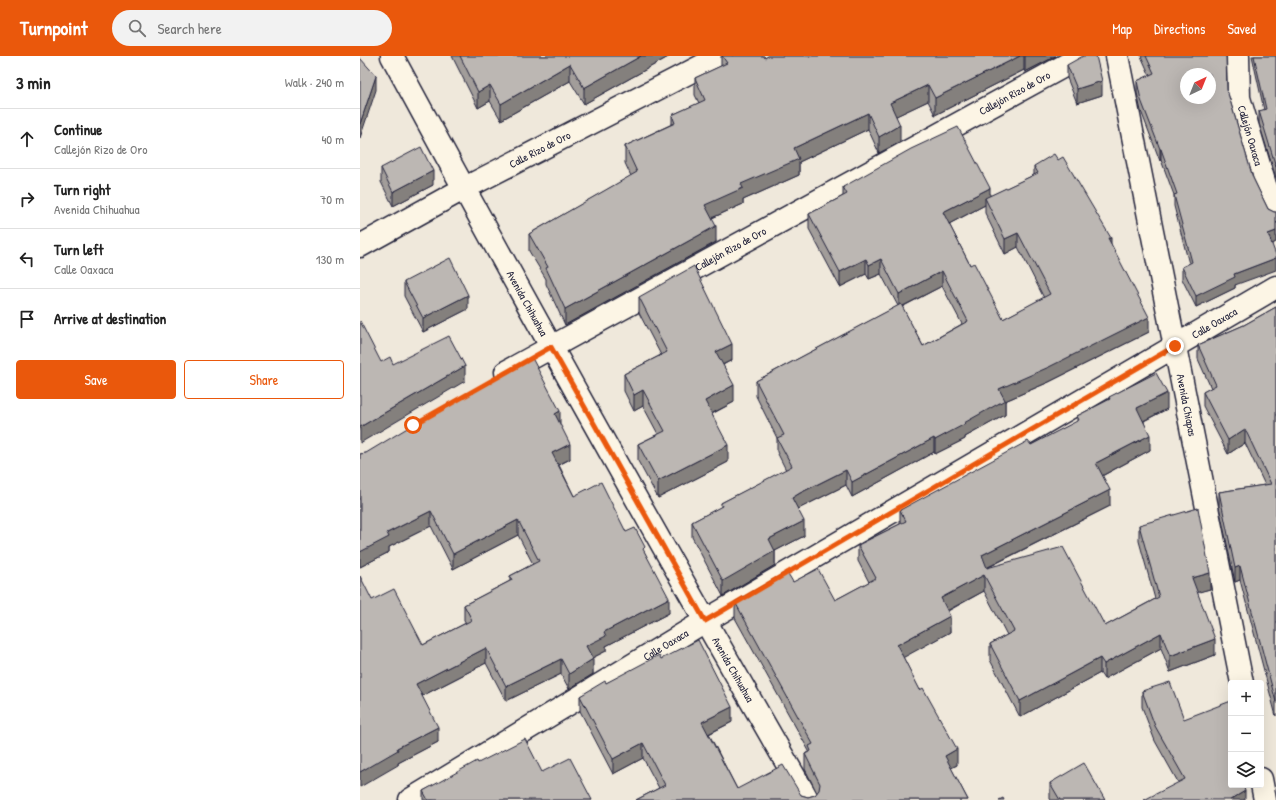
<!DOCTYPE html>
<html lang="en">
<head>
<meta charset="utf-8">
<style>
  body { margin:0; font-family:"Patrick Hand",sans-serif; background:#f2f2f2; color:#222 }
  .controls { position:absolute; right:12px; bottom:12px; display:grid; overflow:hidden; border-radius:4px; box-shadow:0 4px 16px #0002 }
  .controls button { width:36px; height:36px; display:grid; place-items:center; padding:0; border:0; border-bottom:1px solid #e0e0e0; background:#fff; color:#222; font:20px sans-serif }
  .compass { position:absolute; left:820px; top:12px; width:36px; height:36px; border-radius:50%; background:#fff; box-shadow:0 4px 16px #0002; rotate:43deg }
  .stop { position:absolute; width:12px; height:12px; margin:-9px; border:3px solid #ea580c; border-radius:50%; background:#fff }
  .stop.end { background:#ea580c; border-color:#fff; box-shadow:0 1px 4px #0008 }
  .list { margin:0; padding:0; list-style:none }
  h2 { display:flex; justify-content:space-between; align-items:center; height:52px; margin:0; padding:0 16px; font-size:17px }
  h2 small { font-size:13px; font-weight:400; color:#767676 }
  .list li { display:grid; grid-template-columns:26px 1fr auto; gap:12px; align-items:center; box-sizing:border-box; height:60px; padding:0 16px; border-top:1px solid #e0e0e0 }
  .list b { display:block; font-size:15px; white-space:nowrap }
  .list p { margin:0; font-size:13px; white-space:nowrap; color:#767676 }
  .list em { font-size:13px; font-style:normal; color:#767676 }
  .actions { display:flex; gap:8px; padding:12px 16px }
  .actions a { flex:1; padding:9px 0; border:1px solid #ea580c; border-radius:4px; text-align:center; font-size:14px; color:#ea580c }
  .actions .main { background:#ea580c; color:#fff }
  .icon { flex:none; width:22px; height:22px; fill:none; stroke:currentColor; stroke-width:2; stroke-linecap:round; stroke-linejoin:round }
  .map { position:relative; flex:none; width:916px; height:744px; overflow:hidden }
  header { display:flex; align-items:center; gap:24px; box-sizing:border-box; height:56px; padding:0 20px; background:#ea580c; color:#fff }
  header strong { font-size:19px }
  nav { display:flex; gap:22px; margin-inline-start:auto; font-size:14px }
  .search { width:280px; height:36px; background:#f2f2f2; display:flex; align-items:center; gap:10px; box-sizing:border-box; padding:0 14px; border-radius:22px; color:#767676; font-size:15px }
  main { display:flex }
  aside { flex:1; background:#fff }
  .map>svg:first-child { display:block }
  .lines { fill:none; stroke-linecap:round; stroke-linejoin:round }
  .minor-casing { stroke:#22223b; stroke-width:25 }
  .minor { stroke:#fcf5e5; stroke-width:22 }
  .wall { fill:#a29d9a; stroke:#22223b; fill-rule:evenodd }
  .shaded-wall { fill:#84807d; stroke:#22223b }
  .building { fill:#bcb7b3; stroke:#22223b; fill-rule:evenodd }
  .route { stroke:#ea580c; stroke-width:5 }
  .labels { text-anchor:middle; stroke-width:3.5; stroke-linejoin:round; paint-order:stroke }
  .street-label { font-size:11px; fill:#22223b; stroke:#fcf5e5 }
</style>
</head>
<body>
<header>
<strong>Turnpoint</strong>
<div class="search"><svg class="icon" aria-label="search" viewBox="0 0 24 24"><circle cx="10" cy="10" r="6"/><path d="M15 15l6 6"/></svg>Search here</div>
<nav><a>Map</a><a>Directions</a><a>Saved</a></nav>
</header>
<main>
<aside>
<h2>3 min<small>Walk · 240 m</small></h2>
<ul class="list">
<li><svg class="icon" aria-label="ahead" viewBox="0 0 24 24"><path d="M12 20V5M6 11l6-6 6 6"/></svg><div><b>Continue</b><p>Callejón Rizo de Oro</p></div><em>40 m</em></li>
<li><svg class="icon" aria-label="right" viewBox="0 0 24 24"><path d="M7 20v-9h11M14 6l5 5-5 5"/></svg><div><b>Turn right</b><p>Avenida Chihuahua</p></div><em>70 m</em></li>
<li><svg class="icon" aria-label="left" viewBox="0 0 24 24"><path d="M17 20v-9H6M10 6l-5 5 5 5"/></svg><div><b>Turn left</b><p>Calle Oaxaca</p></div><em>130 m</em></li>
<li><svg class="icon" aria-label="arrive" viewBox="0 0 24 24"><path d="M6 21V4h12l-3 4 3 4H6"/></svg><div><b>Arrive at destination</b></div></li>
</ul>
<div class="actions"><a class="main">Save</a><a>Share</a></div>
</aside>
<div class="map">
<svg width="916" height="744" viewBox="0 0 916 744">
  <rect width="100%" height="100%" fill="#efe8db"/>
  <filter id="ink" filterUnits="userSpaceOnUse"><feTurbulence type="fractalNoise" baseFrequency=".025" numOctaves="2"/><feDisplacementMap in="SourceGraphic" scale="8" xChannelSelector="R" yChannelSelector="G"/><feConvolveMatrix kernelMatrix="1 2 1 2 8 2 1 2 1" color-interpolation-filters="sRGB"/></filter>
  <g filter="url(#ink)">
    <g class="lines">
      <defs>
        <g id="minor">
          <path id="s1" d="M 32,0 C 167,250 306,498 448,744"/>
          <path id="s2" d="M 757,0 L 882,627"/>
          <path id="s3" d="M 878,0 L 879,42 L 905,129 L 916,155"/>
          <path id="s4" d="M 0,190 L 103,133 L 361,0"/>
          <path id="s5" d="M 146,316 L 722,0"/>
          <path d="M 901,723 L 905,744"/>
          <path id="s6" d="M 50,744 L 345,565 L 916,231"/>
        </g>
      </defs>
      <use href="#minor" class="minor-casing"/>
      <use href="#minor" class="minor"/>
    </g>
    <g class="wall">
      <path d="M 92,0 L 310,0 L 224,48 L 210,25 L 141,64 L 130,45 L 118,52 Z"/>
      <path d="M 361,0 L 404,0 L 405,2 L 408,0 L 696,0 L 665,16 L 664,14 L 575,59 L 568,45 L 536,60 L 540,86 L 519,97 L 508,73 L 439,106 L 439,119 L 383,144 L 383,148 L 352,162 L 356,186 L 205,269 L 186,228 L 186,223 L 169,195 L 169,178 L 271,120 L 265,107 L 265,90 L 312,68 L 312,59 L 339,47 L 335,39 L 335,22 L 361,10 Z"/>
      <path d="M 781,0 L 866,0 L 867,34 L 893,122 L 908,153 L 914,156 L 916,156 L 916,186 L 912,188 L 875,229 L 875,232 L 836,251 L 822,223 L 822,211 L 829,208 L 814,150 L 814,139 L 801,104 L 800,105 L 781,55 L 777,37 L 777,25 L 790,20 Z"/>
      <path d="M 892,0 L 916,0 L 916,122 L 899,67 L 899,55 L 904,54 Z"/>
      <path d="M 707,9 L 742,39 L 717,47 L 707,22 Z"/>
      <path d="M 674,110 L 751,189 L 789,276 L 689,326 L 645,345 L 645,359 L 605,381 L 605,383 L 575,398 L 574,396 L 492,441 L 486,429 L 438,453 L 444,480 L 415,495 L 415,509 L 363,540 L 332,481 L 332,466 L 361,451 L 361,447 L 426,414 L 417,396 L 417,382 L 396,340 L 396,325 L 538,250 L 521,218 L 509,223 L 506,218 L 480,231 L 449,173 L 449,158 L 483,140 L 483,131 L 630,140 L 674,119 ZM 625,149 L 625,157 L 645,198 L 658,191 L 684,242 L 643,263 L 610,209 L 589,168 ZM 582,230 L 602,268 L 563,290 L 542,251 Z"/>
      <path d="M 21,112 L 73,129 L 33,150 L 21,126 Z"/>
      <path d="M 44,226 L 108,253 L 63,276 L 44,240 Z"/>
      <path d="M 279,241 L 372,304 L 363,309 L 374,346 L 352,358 L 368,406 L 298,442 L 278,405 L 278,388 L 298,378 L 283,350 L 274,355 L 264,335 L 264,318 L 301,299 L 279,257 Z"/>
      <path d="M 916,251 L 916,660 L 880,524 L 875,526 L 859,450 L 859,436 L 905,429 L 885,387 L 868,398 L 843,350 L 843,336 L 851,332 L 838,303 L 838,289 L 884,269 Z"/>
      <path d="M 749,341 L 807,353 L 784,365 L 790,394 L 742,420 L 750,450 L 627,512 L 745,570 L 795,543 L 779,485 L 779,469 L 850,533 L 837,536 L 855,599 L 810,616 L 801,592 L 744,623 L 740,617 L 660,661 L 630,604 L 630,588 L 647,579 L 624,535 L 588,555 L 590,576 L 543,601 L 597,709 L 591,712 L 608,744 L 276,744 L 299,732 L 283,702 L 253,718 L 220,655 L 220,640 L 246,627 L 301,603 L 372,666 L 349,678 L 377,733 L 441,739 L 448,741 L 455,739 L 457,737 L 445,713 L 445,698 L 449,695 L 375,562 L 375,546 L 433,526 L 475,544 L 509,526 L 498,505 L 498,489 L 540,468 L 540,454 L 717,366 L 717,360 L 749,344 Z"/>
      <path d="M 200,369 L 210,403 L 199,409 L 214,440 L 266,476 L 285,497 L 309,557 L 246,590 L 246,595 L 232,602 L 233,618 L 209,633 L 201,618 L 146,645 L 126,607 L 62,640 L 78,686 L 38,707 L 38,709 L 12,544 L 63,589 L 106,567 L 104,564 L 104,549 L 150,525 L 150,520 L 173,508 L 158,479 L 93,513 L 71,470 L 29,491 L 29,496 L 0,511 L 0,398 Z"/>
      <path d="M 782,635 L 824,663 L 871,729 L 885,744 L 818,726 L 795,685 L 782,651 Z"/>
      <path d="M 118,707 L 182,716 L 232,744 L 63,744 L 63,735 Z"/>
      <path d="M 690,727 L 745,744 L 691,744 L 690,743 Z"/>
    </g>
    <g class="shaded-wall">
      <path d="M 281,0 L 310,0 L 224,48 L 224,32 Z"/>
      <path d="M 660,0 L 664,0 L 664,14 L 575,59 L 575,42 Z"/>
      <path d="M 665,0 L 696,0 L 665,16 Z"/>
      <path d="M 210,8 L 210,25 L 141,64 L 141,48 Z"/>
      <path d="M 16,20 L 16,34 L 0,82 L 0,68 Z"/>
      <path d="M 742,25 L 742,39 L 717,47 L 717,33 Z"/>
      <path d="M 130,29 L 130,45 L 118,52 L 118,36 Z"/>
      <path d="M 568,29 L 568,45 L 530,63 L 530,47 Z"/>
      <path d="M 508,57 L 508,73 L 439,106 L 439,119 L 383,144 L 383,148 L 345,165 L 345,149 L 381,128 L 434,92 Z"/>
      <path d="M 540,69 L 540,86 L 519,97 L 519,81 Z"/>
      <path d="M 800,93 L 801,93 L 801,104 L 800,105 Z"/>
      <path d="M 73,115 L 73,129 L 33,150 L 33,136 Z"/>
      <path d="M 630,132 L 630,147 L 625,142 L 625,149 L 583,171 L 583,156 Z"/>
      <path d="M 356,170 L 356,186 L 205,269 L 205,253 Z"/>
      <path d="M 916,175 L 916,186 L 908,190 L 908,178 Z"/>
      <path d="M 658,177 L 658,191 L 645,198 L 645,183 Z"/>
      <path d="M 748,182 L 751,182 L 751,196 Z"/>
      <path d="M 916,202 L 916,214 L 875,229 L 875,232 L 836,251 L 836,240 L 874,218 Z"/>
      <path d="M 506,203 L 506,218 L 480,231 L 480,216 Z"/>
      <path d="M 521,203 L 521,218 L 509,223 L 509,209 Z"/>
      <path d="M 582,215 L 582,230 L 539,252 L 539,238 Z"/>
      <path d="M 108,239 L 108,253 L 63,276 L 63,262 Z"/>
      <path d="M 789,261 L 789,276 L 689,326 L 645,345 L 645,359 L 605,381 L 605,383 L 575,398 L 575,384 L 604,367 L 639,333 Z"/>
      <path d="M 372,288 L 372,304 L 356,312 L 356,296 Z"/>
      <path d="M 105,310 L 105,325 L 0,387 L 0,371 Z"/>
      <path d="M 374,329 L 374,346 L 345,361 L 345,345 Z"/>
      <path d="M 283,334 L 283,350 L 274,355 L 274,339 Z"/>
      <path d="M 807,337 L 807,353 L 777,368 L 777,352 Z"/>
      <path d="M 200,355 L 200,370 L 195,358 Z"/>
      <path d="M 885,373 L 885,387 L 868,398 L 868,384 Z"/>
      <path d="M 790,379 L 790,394 L 736,423 L 736,407 Z"/>
      <path d="M 574,382 L 574,396 L 492,441 L 492,426 Z"/>
      <path d="M 210,388 L 210,403 L 192,412 L 192,397 Z"/>
      <path d="M 368,389 L 368,406 L 298,442 L 298,425 Z"/>
      <path d="M 486,414 L 486,429 L 440,452 L 432,457 L 432,442 L 440,437 Z"/>
      <path d="M 750,434 L 750,450 L 622,514 L 622,499 Z"/>
      <path d="M 71,455 L 71,470 L 29,491 L 29,496 L 0,511 L 0,496 L 27,477 Z"/>
      <path d="M 158,464 L 158,479 L 93,513 L 93,498 Z"/>
      <path d="M 444,465 L 444,480 L 415,495 L 415,509 L 363,540 L 363,525 L 409,483 Z"/>
      <path d="M 880,510 L 880,524 L 875,526 L 875,512 Z"/>
      <path d="M 850,517 L 850,533 L 832,538 L 832,522 Z"/>
      <path d="M 624,519 L 624,535 L 581,558 L 581,542 Z"/>
      <path d="M 309,542 L 309,557 L 246,590 L 246,595 L 226,605 L 226,590 L 244,576 Z"/>
      <path d="M 590,560 L 590,576 L 537,605 L 537,589 Z"/>
      <path d="M 801,577 L 801,592 L 744,623 L 744,608 Z"/>
      <path d="M 855,583 L 855,599 L 810,616 L 810,600 Z"/>
      <path d="M 126,592 L 126,607 L 56,643 L 56,628 Z"/>
      <path d="M 740,602 L 740,617 L 660,661 L 660,645 Z"/>
      <path d="M 201,603 L 201,618 L 146,645 L 146,630 Z"/>
      <path d="M 233,603 L 233,618 L 209,633 L 209,618 Z"/>
      <path d="M 372,651 L 372,666 L 342,681 L 342,666 Z"/>
      <path d="M 78,671 L 78,686 L 38,707 L 38,709 L 0,731 L 0,716 L 37,692 Z"/>
      <path d="M 283,687 L 283,702 L 253,718 L 253,703 Z"/>
      <path d="M 597,693 L 597,709 L 585,715 L 585,700 Z"/>
      <path d="M 885,735 L 885,744 L 870,744 Z"/>
    </g>
    <g class="building">
      <path d="M 100,0 L 281,0 L 224,32 L 210,8 L 141,48 L 130,29 L 118,36 Z"/>
      <path d="M 362,0 L 404,0 L 405,2 L 408,0 L 660,0 L 575,42 L 568,29 L 530,47 L 540,69 L 519,81 L 508,57 L 434,92 L 439,103 L 381,128 L 383,132 L 345,149 L 356,170 L 205,253 L 186,212 L 188,211 L 169,178 L 277,116 L 265,90 L 315,67 L 312,59 L 345,44 L 335,22 L 367,7 Z"/>
      <path d="M 723,0 L 736,0 L 742,25 L 717,33 L 707,9 Z"/>
      <path d="M 786,0 L 866,0 L 867,34 L 893,122 L 908,153 L 914,156 L 916,156 L 916,175 L 908,178 L 916,199 L 916,202 L 874,218 L 875,221 L 836,240 L 822,211 L 832,206 L 814,139 L 817,138 L 801,93 L 800,93 L 781,44 L 777,25 L 794,17 ZM 826,18 L 850,18 L 850,42 L 826,42 Z"/>
      <path d="M 894,0 L 916,0 L 916,111 L 899,55 L 906,53 Z"/>
      <path d="M 0,2 L 16,20 L 0,68 Z"/>
      <path d="M 598,71 L 630,132 L 583,156 L 610,209 L 614,207 L 643,263 L 690,238 L 658,177 L 645,183 L 625,142 L 678,117 L 674,110 L 694,98 L 698,104 L 703,101 L 751,182 L 748,182 L 789,261 L 689,311 L 639,333 L 645,344 L 604,367 L 605,368 L 575,384 L 574,382 L 492,426 L 486,414 L 440,437 L 432,442 L 444,465 L 409,483 L 415,495 L 363,525 L 332,466 L 362,450 L 361,447 L 432,410 L 417,382 L 424,379 L 396,325 L 541,248 L 563,290 L 608,265 L 582,215 L 539,238 L 521,203 L 509,209 L 506,203 L 480,216 L 449,158 L 487,138 L 483,131 L 551,93 Z"/>
      <path d="M 61,91 L 73,115 L 33,136 L 21,112 Z"/>
      <path d="M 90,202 L 108,239 L 63,262 L 44,226 Z"/>
      <path d="M 334,210 L 372,288 L 356,296 L 374,329 L 345,345 L 368,389 L 298,425 L 278,388 L 305,375 L 283,334 L 274,339 L 264,318 L 307,296 L 279,241 Z"/>
      <path d="M 916,251 L 916,646 L 880,510 L 875,512 L 859,436 L 911,428 L 885,373 L 868,384 L 843,336 L 856,329 L 838,289 L 884,269 Z"/>
      <path d="M 0,265 L 21,306 L 30,301 L 33,308 L 89,280 L 105,310 L 0,371 Z"/>
      <path d="M 172,302 L 200,355 L 195,358 L 210,388 L 192,397 L 214,440 L 241,426 L 266,476 L 275,472 L 285,491 L 283,493 L 309,542 L 244,576 L 246,580 L 226,590 L 233,603 L 209,618 L 201,603 L 146,630 L 126,592 L 56,628 L 78,671 L 37,692 L 38,694 L 0,716 L 0,520 L 12,544 L 34,533 L 63,589 L 112,564 L 104,549 L 152,524 L 150,520 L 179,505 L 158,464 L 93,498 L 71,455 L 27,477 L 29,481 L 0,496 L 0,398 L 6,397 L 59,365 Z"/>
      <path d="M 796,317 L 807,337 L 777,352 L 790,379 L 736,407 L 750,434 L 622,499 L 627,512 L 703,491 L 745,570 L 799,541 L 779,469 L 838,452 L 850,517 L 832,522 L 855,583 L 810,600 L 801,577 L 744,608 L 740,602 L 660,645 L 630,588 L 654,575 L 624,519 L 581,542 L 590,560 L 537,589 L 560,634 L 563,632 L 597,693 L 585,700 L 608,744 L 276,744 L 305,729 L 283,687 L 253,703 L 220,640 L 245,625 L 246,627 L 299,599 L 301,603 L 338,584 L 372,651 L 342,666 L 377,733 L 423,709 L 441,739 L 448,741 L 455,739 L 459,734 L 460,728 L 445,698 L 451,695 L 449,690 L 453,688 L 375,546 L 427,516 L 433,526 L 458,513 L 475,544 L 516,522 L 498,489 L 546,465 L 540,454 L 668,385 L 671,389 L 719,364 L 717,360 L 750,343 L 749,341 Z"/>
      <path d="M 810,626 L 824,663 L 871,645 L 871,729 L 883,729 L 885,735 L 870,744 L 784,744 L 825,723 L 795,670 L 782,635 Z"/>
      <path d="M 165,683 L 182,716 L 210,702 L 232,744 L 68,744 L 63,735 L 117,705 L 118,707 Z"/>
      <path d="M 724,707 L 745,744 L 700,744 L 690,727 Z"/>
      <path d="M 643,742 L 644,744 L 639,744 Z"/>
    </g>
  </g>
  <g class="lines" filter="url(#ink)">
    <path class="route" d="M 53,369 L 191,291 L 345,565 L 815,290"/>
  </g>
  <g class="labels">
    <g class="street-label">
      <text dy="4" stroke="none"><textPath href="#s5" startOffset="580">Callejón Rizo de Oro</textPath></text>
      <text dy="4" stroke="none"><textPath href="#s3" startOffset="81">Callejón Oaxaca</textPath></text>
      <text dy="4" stroke="none"><textPath href="#s4" startOffset="204">Calle Rizo de Oro</textPath></text>
      <text dy="4" stroke="none"><textPath href="#s5" startOffset="256">Callejón Rizo de Oro</textPath></text>
      <text dy="4" stroke="none"><textPath href="#s1" startOffset="282">Avenida Chihuahua</textPath></text>
      <text dy="4" stroke="none"><textPath href="#s6" startOffset="935">Calle Oaxaca</textPath></text>
      <text dy="4" stroke="none"><textPath href="#s2" startOffset="356">Avenida Chiapas</textPath></text>
      <text dy="4" stroke="none"><textPath href="#s6" startOffset="299">Calle Oaxaca</textPath></text>
      <text dy="4" stroke="none"><textPath href="#s1" startOffset="702">Avenida Chihuahua</textPath></text>
    </g>
  </g>
</svg>
<div class="controls">
<button>+</button>
<button>−</button>
<button><svg class="icon" aria-label="layers" viewBox="0 0 24 24"><path d="M12 4l9 5-9 5-9-5zM3 14l9 5 9-5"/></svg></button>
</div>
<svg class="compass" viewBox="-18 -18 36 36"><path d="M0-13l5 13h-10z" fill="#e53935"/><path d="M0 13l5-13h-10z" fill="#767676"/></svg>
<div class="stop" style="left:53px;top:369px"></div>
<div class="stop end" style="left:815px;top:290px"></div>
</div>
</main>
</body>
</html>
